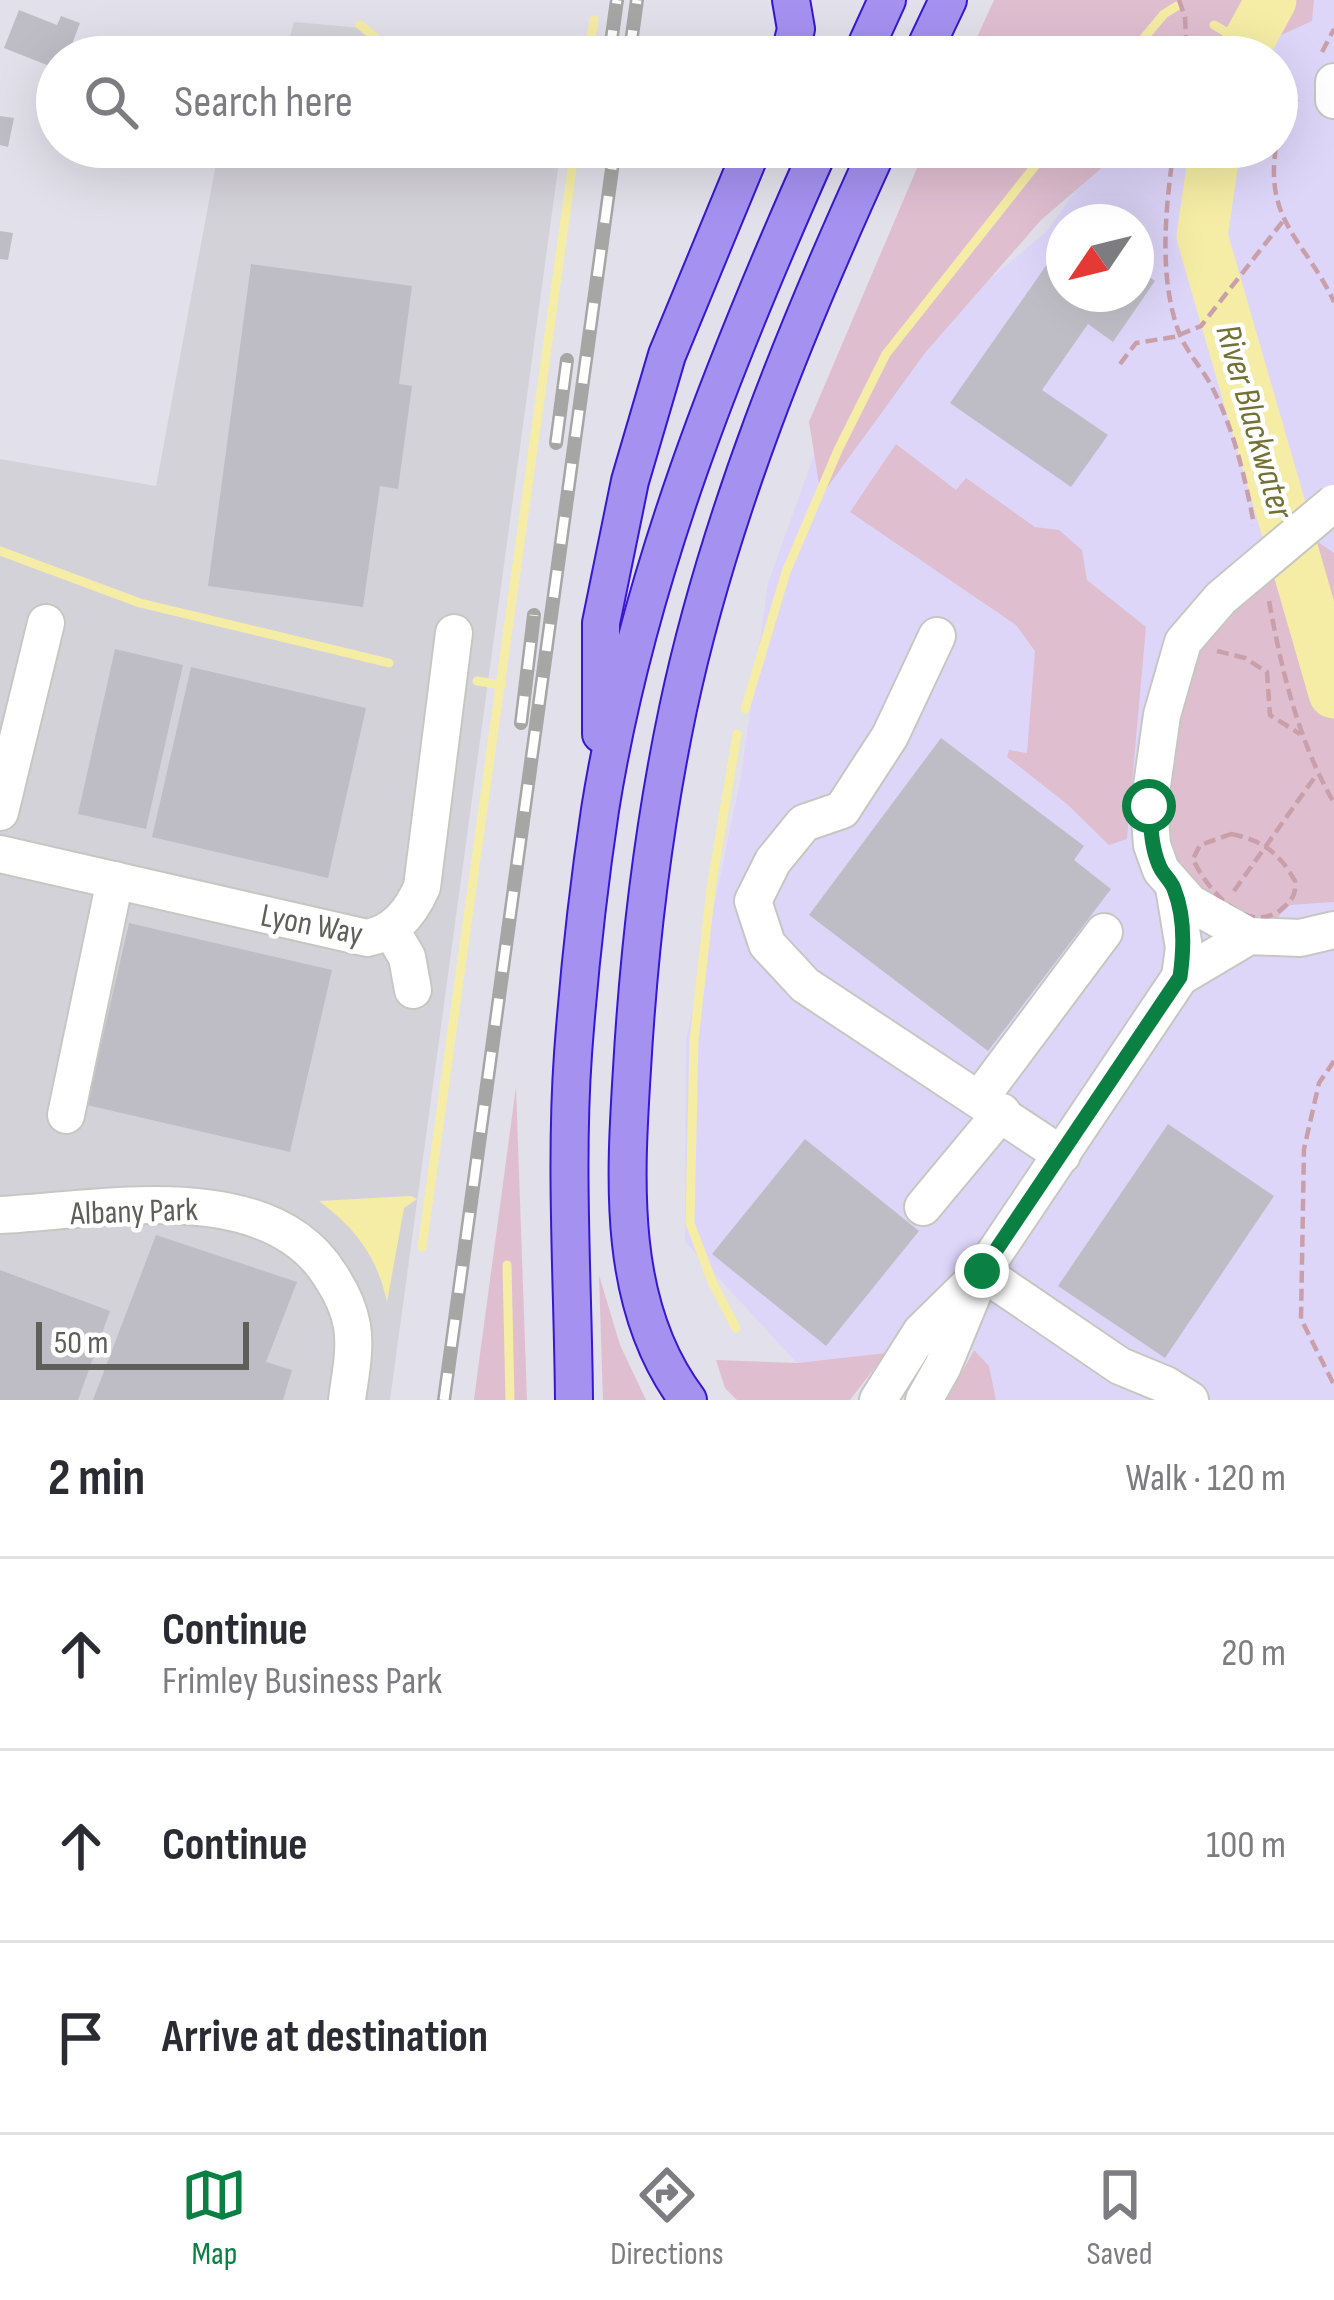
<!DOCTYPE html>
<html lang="en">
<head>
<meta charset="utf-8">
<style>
  body { margin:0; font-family:"Sofia Sans Condensed",sans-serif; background:#f2f2f3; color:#2b2b33 }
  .compass { position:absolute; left:1046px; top:204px; width:108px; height:108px; border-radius:50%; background:#fff; box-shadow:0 12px 48px #0002; rotate:235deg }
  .scale { position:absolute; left:36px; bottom:30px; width:213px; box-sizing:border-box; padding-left:12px; border:6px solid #5f5f59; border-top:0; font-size:33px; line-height:42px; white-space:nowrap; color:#5f5f59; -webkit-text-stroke:9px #fff; paint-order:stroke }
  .stop { position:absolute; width:36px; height:36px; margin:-27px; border:9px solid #0b8043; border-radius:50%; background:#fff }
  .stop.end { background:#0b8043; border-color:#fff; box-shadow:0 3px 12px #0008 }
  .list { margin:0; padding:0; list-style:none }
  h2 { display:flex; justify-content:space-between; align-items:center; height:156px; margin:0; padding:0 48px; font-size:51px }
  h2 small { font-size:39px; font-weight:400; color:#7c7c81 }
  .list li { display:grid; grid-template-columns:78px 1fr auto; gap:36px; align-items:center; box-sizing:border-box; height:192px; padding:0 48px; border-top:3px solid #e1e1e2 }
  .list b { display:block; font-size:45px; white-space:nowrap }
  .list p { margin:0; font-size:39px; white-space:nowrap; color:#7c7c81 }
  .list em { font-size:39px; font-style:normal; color:#7c7c81 }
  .icon { flex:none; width:66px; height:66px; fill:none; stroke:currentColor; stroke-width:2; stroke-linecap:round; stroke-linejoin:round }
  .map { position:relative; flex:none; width:1334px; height:1400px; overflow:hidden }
  .search { position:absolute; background:#fff; box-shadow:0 12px 48px #0002; left:36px; right:36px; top:36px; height:132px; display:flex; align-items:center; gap:30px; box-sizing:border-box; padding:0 42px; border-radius:66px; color:#7c7c81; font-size:45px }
  .sheet { height:732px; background:#fff }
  nav { display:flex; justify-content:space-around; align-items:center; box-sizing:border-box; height:168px; border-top:3px solid #e1e1e2; background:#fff; font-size:33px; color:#7c7c81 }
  nav a { display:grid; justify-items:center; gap:6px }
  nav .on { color:#0b8043 }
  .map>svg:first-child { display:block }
  .commercial { fill:#ded6f9; fill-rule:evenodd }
  .industrial { fill:#d4d2d9 }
  .green { fill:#dfbed0 }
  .water { fill:#f5eda5 }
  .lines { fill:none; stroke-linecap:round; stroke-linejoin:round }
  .stream { stroke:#f5eda5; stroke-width:9 }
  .river { stroke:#f5eda5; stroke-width:51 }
  .building { fill:#bebdc5 }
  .minor-casing { stroke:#c7c7c2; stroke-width:40 }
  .highway-casing { stroke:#3518d2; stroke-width:40 }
  .path { stroke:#c99faa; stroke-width:4.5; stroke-dasharray:12 6; stroke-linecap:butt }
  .minor { stroke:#fff; stroke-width:36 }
  .highway { stroke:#a591f0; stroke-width:36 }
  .rail-casing { stroke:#a6a6a4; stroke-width:14 }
  .rail { stroke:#fff; stroke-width:9; stroke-dasharray:27; stroke-linecap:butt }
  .minor-bridge-casing { stroke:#c7c7c2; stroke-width:40; stroke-linecap:butt }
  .minor-bridge { stroke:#fff; stroke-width:36 }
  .route { stroke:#0b8043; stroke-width:15 }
  .labels { text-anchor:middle; stroke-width:9; stroke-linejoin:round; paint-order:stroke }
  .street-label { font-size:33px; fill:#5f5f59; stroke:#fff }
  .water-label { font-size:36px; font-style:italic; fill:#737234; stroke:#fff }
</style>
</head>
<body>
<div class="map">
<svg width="1334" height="1400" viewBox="0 0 1334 1400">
  <rect width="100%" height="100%" fill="#e2e0ea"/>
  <path class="commercial" d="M 1210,0 L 1334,0 L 1334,1400 L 996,1400 L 989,1366 L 974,1350 L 886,1353 L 797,1363 L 685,1242 L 686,1041 L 741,776 L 768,583 L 828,416 L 1047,231 L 1106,147 L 1277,147 L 1277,57 L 1170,57 ZM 1064,222 L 1136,222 L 1136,294 L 1064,294 Z"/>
  <g class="industrial">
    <path d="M 294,22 L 361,28 L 385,48 L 403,57 L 284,57 Z"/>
    <path d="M 219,147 L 561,147 L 390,1400 L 0,1400 L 0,459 L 156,486 Z"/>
  </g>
  <g class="green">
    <path d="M 994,0 L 1314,0 L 1312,21 L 1232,57 L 968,57 Z"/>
    <path d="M 926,147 L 1126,147 L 1041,220 L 925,353 L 821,496 L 809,422 Z"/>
    <path d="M 896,444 L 956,490 L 966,478 L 1035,527 L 1059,530 L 1082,550 L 1087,580 L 1146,627 L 1127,839 L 1109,845 L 1067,804 L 1007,757 L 1009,750 L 1027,753 L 1035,651 L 1016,625 L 850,512 Z"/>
    <path d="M 1315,540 L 1334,553 L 1334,676 L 1297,554 Z"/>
    <path d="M 1289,560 L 1334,709 L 1334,902 L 1290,905 L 1269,926 L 1193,889 L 1172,849 L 1166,819 L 1190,663 L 1204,636 Z"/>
    <path d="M 516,1087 L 527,1400 L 474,1400 L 478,1369 Z"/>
    <path d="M 599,1275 L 620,1345 L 646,1400 L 603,1400 Z"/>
    <path d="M 974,1350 L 989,1366 L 996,1400 L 947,1400 Z"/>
    <path d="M 886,1353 L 850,1400 L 737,1400 L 725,1388 L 716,1360 L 797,1363 Z"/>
  </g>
  <path class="water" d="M 411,1196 L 417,1199 L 404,1208 L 387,1302 C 377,1256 356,1229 319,1201 Z"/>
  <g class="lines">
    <g class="stream">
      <path d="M 360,25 L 400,57"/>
      <path d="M 1214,25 L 1245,43"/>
      <path d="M 588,57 L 594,20"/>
      <path d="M 1128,57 L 1164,14 L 1177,6"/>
      <path d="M 0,551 L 140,603 L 389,663"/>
      <path d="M 477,681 L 502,685"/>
      <path d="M 745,709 L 786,572 L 838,450 L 886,354 L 1050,147"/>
      <path d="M 422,1247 L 575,147"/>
      <path d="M 507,1265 L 510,1400"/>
      <path d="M 736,1328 L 713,1284 L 690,1223 L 694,1040 L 711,888 L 737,734"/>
    </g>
    <g class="river">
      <path d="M 1240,57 L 1271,0"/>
      <path d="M 1215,147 L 1202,236 L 1334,693"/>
    </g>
  </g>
  <g class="building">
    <path d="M 19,10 L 57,25 L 61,16 L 80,23 L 67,57 L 57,57 L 57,69 L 4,48 Z"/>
    <path d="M 0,116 L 14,118 L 8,147 L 0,145 Z"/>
    <path d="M 0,231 L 13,233 L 8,260 L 0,259 Z"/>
    <path d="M 1064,240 L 1064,294 L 1136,294 L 1136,268 L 1155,281 L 1113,342 L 1088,324 L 1042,390 L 1108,435 L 1071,487 L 950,403 Z"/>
    <path d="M 251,264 L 412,286 L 399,384 L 412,386 L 398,489 L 380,486 L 363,607 L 208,586 Z"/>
    <path d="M 115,649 L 183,665 L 146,829 L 78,814 Z"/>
    <path d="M 191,667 L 366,708 L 328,878 L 152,837 Z"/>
    <path d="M 941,738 L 1084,846 L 1074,860 L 1111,889 L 988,1051 L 809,915 Z"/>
    <path d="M 129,923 L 332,970 L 290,1152 L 87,1105 Z"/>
    <path d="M 1168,1124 L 1274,1196 L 1165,1358 L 1058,1286 Z"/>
    <path d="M 805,1139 L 919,1231 L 826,1346 L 712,1254 Z"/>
    <path d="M 156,1235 L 297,1282 L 266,1362 L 292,1370 L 283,1400 L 93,1400 Z"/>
    <path d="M 0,1270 L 110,1311 L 78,1400 L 0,1400 Z"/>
  </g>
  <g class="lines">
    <defs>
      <g id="minor">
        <path d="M 1334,82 L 1334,100"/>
        <path d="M 1221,598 L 1183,642 L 1162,715 L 1149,807 L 1152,845 L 1161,870 L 1190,903 L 1249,936 L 1300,938 L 1334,930"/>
        <path d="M 937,636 L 890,736 L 842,810 L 804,823 L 773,861 L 753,901 L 767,944 L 805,985 L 1062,1155"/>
        <path d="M 0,812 L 46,623"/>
        <path d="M 0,854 L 367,938 C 395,933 411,912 422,887 L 454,633"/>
        <path d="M 1174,887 L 1184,948 L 1180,977"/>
        <path d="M 391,930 L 407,957 L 413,990"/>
        <path d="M 980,1098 L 1104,932"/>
        <path d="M 66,1115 L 115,880"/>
        <path d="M 923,1207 L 1002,1112"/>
        <path d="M 0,1215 C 100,1210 268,1175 330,1275 C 340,1290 349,1308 352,1326 C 356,1350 350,1376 347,1400"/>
        <path d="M 982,1272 L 1120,1366 L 1166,1385 L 1190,1400"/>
        <path d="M 878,1400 L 921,1332 L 982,1272 L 1180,977 L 1249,936"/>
        <path d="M 924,1400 L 943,1366 L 976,1286"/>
      </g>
      <g id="highway">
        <path d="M 789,57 L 796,29 L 791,0"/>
        <path d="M 861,57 L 887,0"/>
        <path d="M 921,57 L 948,0"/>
        <path d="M 601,734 L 601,623 L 630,481 L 667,355 L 753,147"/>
        <path d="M 574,1400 C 573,1286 565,1167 573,1054 C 579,973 588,890 600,810 C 637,578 725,360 820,147"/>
        <path d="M 688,1400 C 617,1306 625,1181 632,1069 C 639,947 653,828 678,709 C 719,516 797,326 879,147"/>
      </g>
    </defs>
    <use href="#minor" class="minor-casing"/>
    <use href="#highway" class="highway-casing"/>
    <g class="path">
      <path d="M 1179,0 L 1185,17 L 1187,57"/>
      <path d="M 1322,52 L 1334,29"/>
      <path d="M 1277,143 L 1299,94"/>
      <path d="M 1174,147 C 1166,205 1158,273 1178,330 C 1185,350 1201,367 1211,385 C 1234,429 1245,477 1254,525"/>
      <path d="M 1276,147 C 1264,222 1306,241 1334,302"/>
      <path d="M 1179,335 L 1201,326 L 1283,221"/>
      <path d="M 1120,364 L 1136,343 L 1180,336"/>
      <path d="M 1269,601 C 1282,672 1298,740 1334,803"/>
      <path d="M 1217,651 L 1245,658 L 1267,672 L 1270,715 L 1300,734"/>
      <path d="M 1231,834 C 1263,840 1280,854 1295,881 C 1296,894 1293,899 1284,907 C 1249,939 1207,890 1193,859 L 1200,845 Z"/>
      <path d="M 1234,891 L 1317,774"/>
      <path d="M 1334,1061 L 1319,1083 L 1304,1149 L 1301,1319 L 1334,1385"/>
    </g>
    <use href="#minor" class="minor"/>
    <use href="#highway" class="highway"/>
    <defs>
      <g id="rail">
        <path d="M 609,57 L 617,0"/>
        <path d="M 629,57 L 637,0"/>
        <path d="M 556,443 L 567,360"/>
        <path d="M 521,723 L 534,615"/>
        <path d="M 444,1400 L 615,147"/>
      </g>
    </defs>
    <use href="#rail" class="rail-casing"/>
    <use href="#rail" class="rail"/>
    <defs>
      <path id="minor-bridge" d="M 1221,598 L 1334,503"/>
    </defs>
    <use href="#minor-bridge" class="minor-bridge-casing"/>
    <use href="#minor-bridge" class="minor-bridge"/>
  </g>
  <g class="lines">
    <path class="route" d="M 982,1271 L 1180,977 C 1184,949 1185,916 1174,889 C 1171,880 1162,874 1159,865 C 1151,846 1151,826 1149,806"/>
  </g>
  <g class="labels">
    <g class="street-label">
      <text transform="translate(312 923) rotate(11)" y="12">Lyon Way</text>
      <text transform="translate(134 1210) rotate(-2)" y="12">Albany Park</text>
    </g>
    <g class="water-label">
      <text transform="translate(1256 421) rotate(74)" y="13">River Blackwater</text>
    </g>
  </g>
</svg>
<svg class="compass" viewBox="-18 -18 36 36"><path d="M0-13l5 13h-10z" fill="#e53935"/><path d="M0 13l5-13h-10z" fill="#7c7c81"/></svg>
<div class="scale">50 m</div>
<div class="stop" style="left:1149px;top:806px"></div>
<div class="stop end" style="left:982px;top:1271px"></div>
<div class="search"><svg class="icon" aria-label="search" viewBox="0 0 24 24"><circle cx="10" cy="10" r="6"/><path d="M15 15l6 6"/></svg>Search here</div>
</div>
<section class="sheet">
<h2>2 min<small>Walk · 120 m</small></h2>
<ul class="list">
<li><svg class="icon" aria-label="ahead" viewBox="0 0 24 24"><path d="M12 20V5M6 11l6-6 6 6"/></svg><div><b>Continue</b><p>Frimley Business Park</p></div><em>20 m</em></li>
<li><svg class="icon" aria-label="ahead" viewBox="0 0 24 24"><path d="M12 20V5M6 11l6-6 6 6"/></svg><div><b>Continue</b></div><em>100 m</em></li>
<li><svg class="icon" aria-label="arrive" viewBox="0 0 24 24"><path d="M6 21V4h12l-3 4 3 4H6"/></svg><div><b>Arrive at destination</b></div></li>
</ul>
</section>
<nav>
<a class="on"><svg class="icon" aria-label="map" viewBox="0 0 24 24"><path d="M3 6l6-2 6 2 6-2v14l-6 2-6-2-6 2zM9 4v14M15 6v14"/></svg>Map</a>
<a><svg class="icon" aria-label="directions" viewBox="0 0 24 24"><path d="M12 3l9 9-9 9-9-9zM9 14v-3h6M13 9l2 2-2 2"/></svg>Directions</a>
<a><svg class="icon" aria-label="saved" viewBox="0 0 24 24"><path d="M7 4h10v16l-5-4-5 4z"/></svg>Saved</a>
</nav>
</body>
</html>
